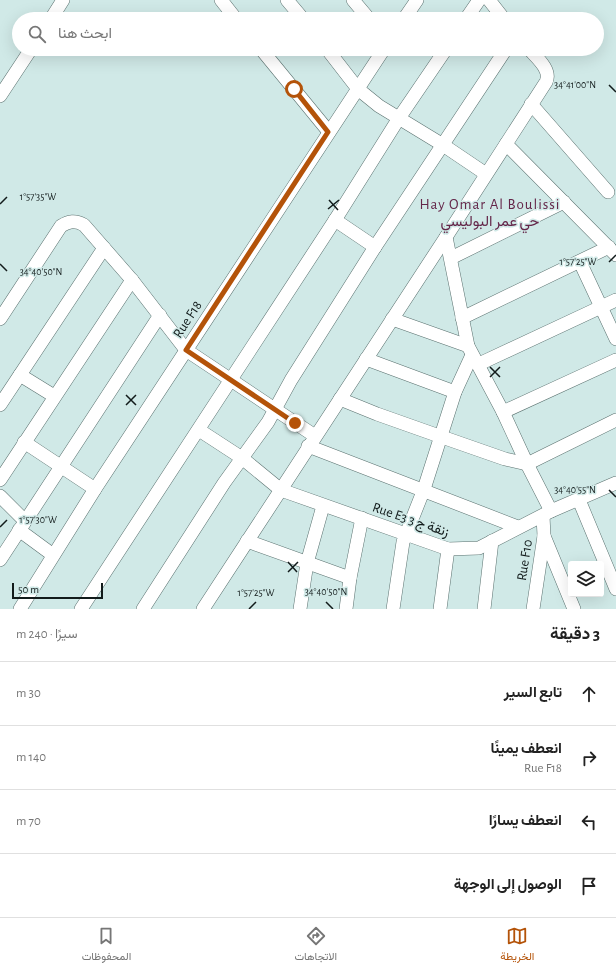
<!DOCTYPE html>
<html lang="ar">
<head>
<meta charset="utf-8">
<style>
  body { margin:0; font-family:"Alegreya Sans",Vazirmatn,sans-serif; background:#f6f6f6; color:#222; direction:rtl }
  .controls { position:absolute; right:12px; bottom:12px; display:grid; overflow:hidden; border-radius:4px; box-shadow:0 4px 16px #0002 }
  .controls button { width:36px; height:36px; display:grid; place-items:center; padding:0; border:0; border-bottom:1px solid #e0e0e0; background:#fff; color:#222; font:20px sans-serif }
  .scale { position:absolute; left:12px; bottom:10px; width:91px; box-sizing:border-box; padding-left:4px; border:2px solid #121b1b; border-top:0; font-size:11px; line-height:14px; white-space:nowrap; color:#121b1b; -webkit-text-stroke:3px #d0e9e7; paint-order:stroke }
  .stop { position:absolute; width:12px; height:12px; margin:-9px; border:3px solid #b45309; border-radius:50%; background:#fff }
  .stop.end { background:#b45309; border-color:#fff; box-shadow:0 1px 4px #0008 }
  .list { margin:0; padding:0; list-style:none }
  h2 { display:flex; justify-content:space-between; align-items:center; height:52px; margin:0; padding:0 16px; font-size:17px }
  h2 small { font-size:13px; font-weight:400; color:#767676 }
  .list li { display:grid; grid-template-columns:26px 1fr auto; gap:12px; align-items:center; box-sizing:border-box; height:64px; padding:0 16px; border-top:1px solid #e0e0e0 }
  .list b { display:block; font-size:15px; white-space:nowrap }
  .list p { margin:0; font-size:13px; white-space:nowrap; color:#767676 }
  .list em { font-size:13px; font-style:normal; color:#767676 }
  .icon { flex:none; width:22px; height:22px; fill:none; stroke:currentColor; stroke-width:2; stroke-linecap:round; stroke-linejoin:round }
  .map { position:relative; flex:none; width:616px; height:609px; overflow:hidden; direction:ltr }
  .search { position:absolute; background:#fff; box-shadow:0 4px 16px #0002; left:12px; right:12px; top:12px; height:44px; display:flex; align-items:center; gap:10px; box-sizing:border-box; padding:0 14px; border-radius:22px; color:#767676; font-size:15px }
  .sheet { height:308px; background:#fff }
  nav { display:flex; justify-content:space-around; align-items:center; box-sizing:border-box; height:56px; border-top:1px solid #e0e0e0; background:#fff; font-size:11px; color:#767676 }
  nav a { display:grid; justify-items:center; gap:2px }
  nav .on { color:#b45309 }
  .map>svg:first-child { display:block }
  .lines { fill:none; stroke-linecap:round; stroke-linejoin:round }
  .minor-casing { stroke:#5a716f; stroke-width:14 }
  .minor { stroke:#fff; stroke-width:13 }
  .route { stroke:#b45309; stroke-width:5 }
  .ticks { fill:none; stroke:#121b1b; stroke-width:1.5 }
  .labels { text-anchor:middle; stroke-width:3; stroke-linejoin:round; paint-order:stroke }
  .street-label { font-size:14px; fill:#121b1b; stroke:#d0e9e7 }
  .neighbourhood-label { font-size:15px; letter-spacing:1px; fill:#642649; stroke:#d0e9e7 }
  .ticks-label { font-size:10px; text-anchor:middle; fill:#121b1b; stroke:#d0e9e7; stroke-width:3; stroke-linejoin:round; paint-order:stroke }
</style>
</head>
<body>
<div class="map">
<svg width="616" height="609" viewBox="0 0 616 609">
  <rect width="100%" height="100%" fill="#d0e9e7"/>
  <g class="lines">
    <defs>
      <g id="minor">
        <path d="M 221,0 L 236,19"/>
        <path d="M 287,0 L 303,19"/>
        <path d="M 353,0 L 369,19"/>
        <path d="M 489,0 L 504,19"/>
        <path d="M 51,19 L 63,0"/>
        <path d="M 404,19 L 417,0"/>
        <path d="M 466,19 L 479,0"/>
        <path d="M 261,49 L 329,132"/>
        <path d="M 327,49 L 358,89 L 379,106 L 443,145 L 486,174"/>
        <path d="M 0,96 L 31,49"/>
        <path d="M 531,104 L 608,192"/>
        <path d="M 506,144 L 616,255"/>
        <path d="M 335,220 L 375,247"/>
        <path d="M 446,237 L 468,346 L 503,412 L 527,464 L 551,511"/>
        <path d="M 451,258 L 564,202"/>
        <path d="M 580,262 L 616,339"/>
        <path d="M 462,318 L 609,247"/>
        <path d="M 0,319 L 61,226 C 69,221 75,220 84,225 L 132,280 L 186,350 L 315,436"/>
        <path d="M 392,319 L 468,346"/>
        <path d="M 366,359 L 455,392"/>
        <path d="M 479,364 L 616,300"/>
        <path d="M 20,375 L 54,396"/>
        <path d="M 340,399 L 377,414 L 442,437 L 505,459 L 527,464 L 616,420"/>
        <path d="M 0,405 L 104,248"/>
        <path d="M 503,412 L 616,360"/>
        <path d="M 199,430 L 242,458 L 281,490 L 448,549 L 479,548 L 551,511 L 616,483"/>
        <path d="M 24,442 L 95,489"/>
        <path d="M 308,446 L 518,527"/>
        <path d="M 0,480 L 132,280"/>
        <path d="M 0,496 L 25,521"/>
        <path d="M 579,500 L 616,589"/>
        <path d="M 19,530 L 53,555"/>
        <path d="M 544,536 L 574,609"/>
        <path d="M 247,541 L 350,578"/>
        <path d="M 0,560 L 160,315"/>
        <path d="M 20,609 L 95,489 L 384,49"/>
        <path d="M 81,609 L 335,220 L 399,118 L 446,49"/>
        <path d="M 143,609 L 224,483 L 268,422 L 291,380 L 375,247 L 506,49"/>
        <path d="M 203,609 L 446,237 L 546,82 C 552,70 536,57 529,49"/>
        <path d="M 300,609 L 307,563 L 323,506"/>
        <path d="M 346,609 L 350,578 L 362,518"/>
        <path d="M 393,609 L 403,542 L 424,489 L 455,392 L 472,355"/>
        <path d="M 440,609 L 448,549"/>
        <path d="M 484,609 L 492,541"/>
        <path d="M 533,609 L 544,536 L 543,516"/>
      </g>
    </defs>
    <use href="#minor" class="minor-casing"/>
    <use href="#minor" class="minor"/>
  </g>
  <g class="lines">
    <path class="route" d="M 294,89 L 328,132 L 186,350 L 295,423"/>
  </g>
  <path class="ticks" d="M 609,85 L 616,92M 329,200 L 338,210M 0,204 L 7,197M 328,209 L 339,200M 609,262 L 616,255M 0,264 L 7,271M 490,367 L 500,377M 490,377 L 500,367M 126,395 L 136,405M 126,405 L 136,395M 609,490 L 616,497M 0,527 L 7,520M 288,562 L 297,572M 288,572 L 298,562M 326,602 L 333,609M 249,609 L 256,602"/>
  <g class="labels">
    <g class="street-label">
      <text transform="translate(187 319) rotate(-57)" y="5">Rue F18</text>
      <text transform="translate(411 519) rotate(19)" y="5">Rue E3 زنقة ج 3</text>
      <text transform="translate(524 560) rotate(-81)" y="5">Rue F10</text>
    </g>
    <g class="neighbourhood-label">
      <text x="490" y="209">Hay Omar Al Boulissi<tspan x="490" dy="17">حي عمر البوليسي</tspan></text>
    </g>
  </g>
  <g class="ticks-label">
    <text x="575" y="88">34°41'00"N</text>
    <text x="38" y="200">1°57'35"W</text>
    <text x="578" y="265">1°57'25"W</text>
    <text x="41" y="275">34°40'50"N</text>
    <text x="575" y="493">34°40'55"N</text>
    <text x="38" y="523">1°57'30"W</text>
    <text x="326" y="595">34°40'50"N</text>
    <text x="256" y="596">1°57'25"W</text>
  </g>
</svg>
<div class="controls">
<button><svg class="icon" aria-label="layers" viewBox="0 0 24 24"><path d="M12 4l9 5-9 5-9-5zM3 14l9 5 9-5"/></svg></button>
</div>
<div class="scale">50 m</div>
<div class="stop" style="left:294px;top:89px"></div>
<div class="stop end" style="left:295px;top:423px"></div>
<div class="search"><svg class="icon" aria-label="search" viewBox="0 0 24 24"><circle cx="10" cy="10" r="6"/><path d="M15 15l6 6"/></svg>ابحث هنا</div>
</div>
<section class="sheet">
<h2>3 دقيقة<small>سيرًا · 240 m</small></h2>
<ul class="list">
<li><svg class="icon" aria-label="ahead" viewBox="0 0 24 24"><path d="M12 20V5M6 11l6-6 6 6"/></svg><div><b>تابع السير</b></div><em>30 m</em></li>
<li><svg class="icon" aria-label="right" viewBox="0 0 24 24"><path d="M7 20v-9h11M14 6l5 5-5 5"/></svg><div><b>انعطف يمينًا</b><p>Rue F18</p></div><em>140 m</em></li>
<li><svg class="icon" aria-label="left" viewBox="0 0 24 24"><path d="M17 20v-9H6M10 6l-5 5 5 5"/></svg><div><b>انعطف يسارًا</b></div><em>70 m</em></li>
<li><svg class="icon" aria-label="arrive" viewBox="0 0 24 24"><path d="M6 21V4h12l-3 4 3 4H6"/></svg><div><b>الوصول إلى الوجهة</b></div></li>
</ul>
</section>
<nav>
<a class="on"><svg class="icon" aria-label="map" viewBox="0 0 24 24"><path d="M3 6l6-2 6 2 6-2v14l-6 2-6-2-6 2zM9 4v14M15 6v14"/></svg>الخريطة</a>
<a><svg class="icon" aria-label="directions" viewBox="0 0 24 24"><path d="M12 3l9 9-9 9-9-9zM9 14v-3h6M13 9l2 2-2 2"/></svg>الاتجاهات</a>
<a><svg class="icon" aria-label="saved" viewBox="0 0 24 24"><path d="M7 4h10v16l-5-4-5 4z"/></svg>المحفوظات</a>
</nav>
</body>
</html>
